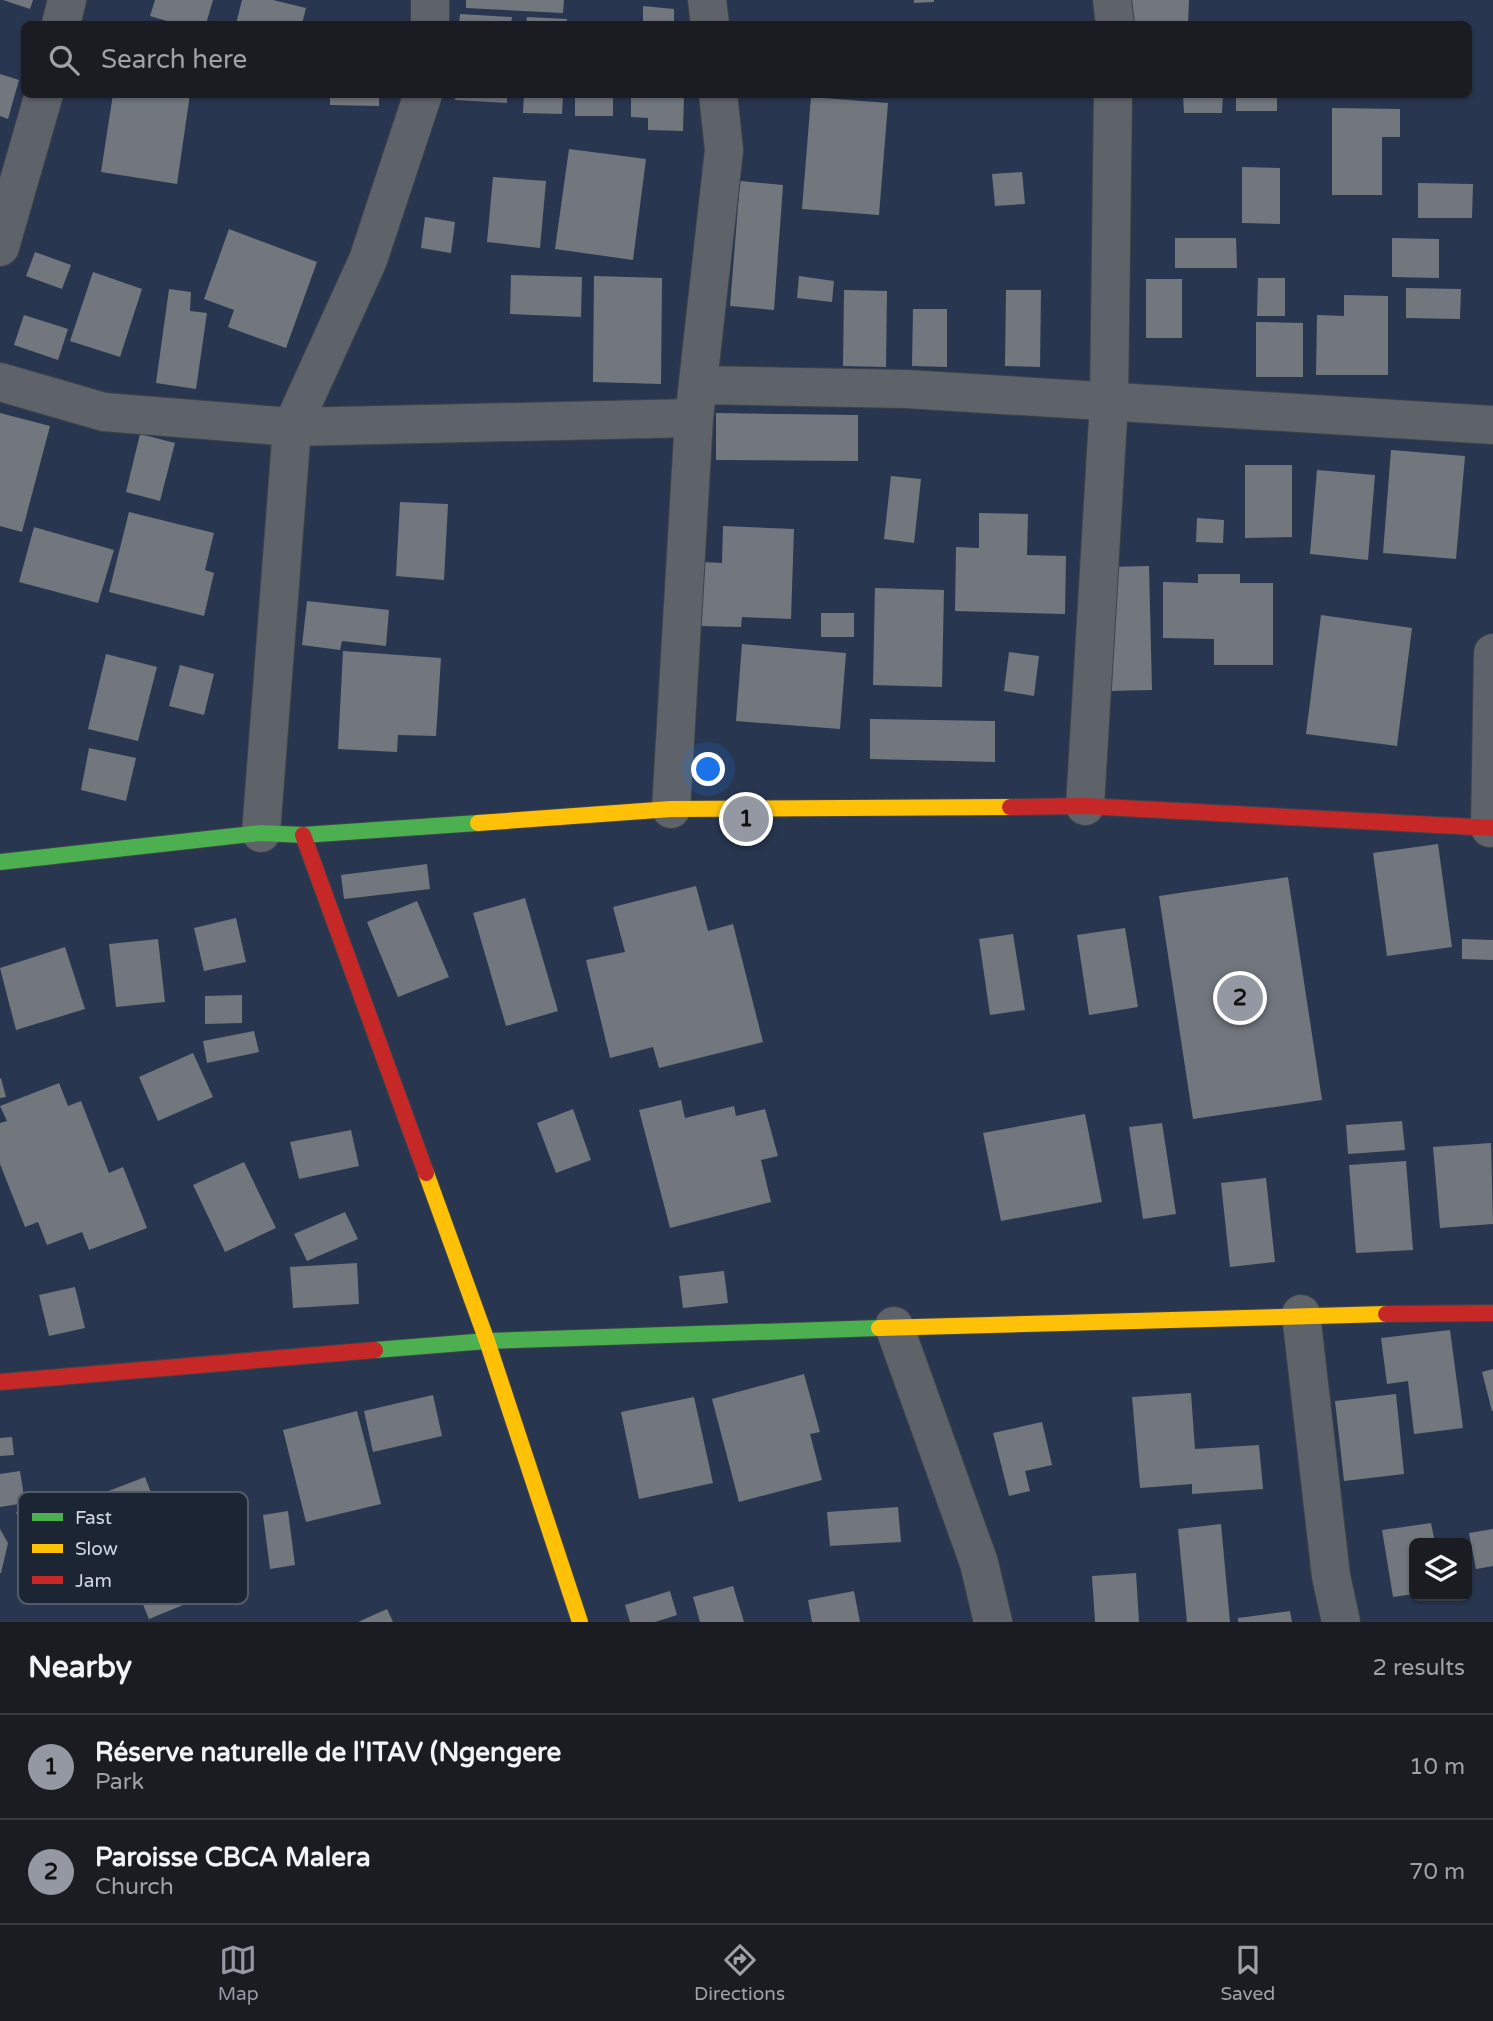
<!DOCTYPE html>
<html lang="en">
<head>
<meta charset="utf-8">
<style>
  body { margin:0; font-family:"Varela Round",sans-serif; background:#27292f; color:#f1f3f6 }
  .controls { position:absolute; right:21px; bottom:21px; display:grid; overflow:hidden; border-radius:10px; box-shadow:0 2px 5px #0004 }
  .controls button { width:63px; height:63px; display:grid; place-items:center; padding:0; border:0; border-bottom:2px solid #383a40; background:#1a1c22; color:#f1f3f6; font:35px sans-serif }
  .you { position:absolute; left:709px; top:770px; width:24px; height:24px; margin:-18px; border:5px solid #fff; border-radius:50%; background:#1a73e8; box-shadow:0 0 0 10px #1a73e833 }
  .badge { display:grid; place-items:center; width:46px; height:46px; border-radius:50%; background:#9398a2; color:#111; font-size:23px; font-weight:700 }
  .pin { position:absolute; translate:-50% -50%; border:4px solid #fff; box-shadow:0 2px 7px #0006 }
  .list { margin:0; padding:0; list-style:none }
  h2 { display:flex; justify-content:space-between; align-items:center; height:91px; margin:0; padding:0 28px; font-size:30px }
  h2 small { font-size:23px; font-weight:400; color:#9fa1a5 }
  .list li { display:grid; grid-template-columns:46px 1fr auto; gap:21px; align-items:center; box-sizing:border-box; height:105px; padding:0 28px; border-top:2px solid #383a40 }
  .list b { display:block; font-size:26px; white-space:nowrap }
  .list p { margin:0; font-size:23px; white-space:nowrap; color:#9fa1a5 }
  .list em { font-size:23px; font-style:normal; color:#9fa1a5 }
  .icon { flex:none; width:38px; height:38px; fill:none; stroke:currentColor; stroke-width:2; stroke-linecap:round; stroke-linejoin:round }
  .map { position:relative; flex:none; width:1493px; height:1622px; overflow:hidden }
  .search { position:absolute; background:#1a1c22; box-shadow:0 2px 5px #0004; left:21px; right:21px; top:21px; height:77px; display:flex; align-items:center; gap:18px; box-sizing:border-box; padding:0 24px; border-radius:10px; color:#9fa1a5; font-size:26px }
  .sheet { height:301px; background:#1a1c22 }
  nav { display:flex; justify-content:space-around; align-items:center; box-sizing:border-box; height:98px; border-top:2px solid #383a40; background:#1a1c22; font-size:19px; color:#9fa1a5 }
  nav a { display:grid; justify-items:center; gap:4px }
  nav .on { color:#9398a2 }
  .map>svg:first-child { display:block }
  .green { fill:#28364f; fill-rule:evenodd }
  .building { fill:#72777e }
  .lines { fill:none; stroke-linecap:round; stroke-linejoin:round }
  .street-casing { stroke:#3f434a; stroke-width:40 }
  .fast-casing { stroke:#3f434a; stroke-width:18 }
  .slow-casing { stroke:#3f434a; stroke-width:18 }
  .jam-casing { stroke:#3f434a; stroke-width:18 }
  .street { stroke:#5e6269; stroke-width:38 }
  .fast { stroke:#4caf50; stroke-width:16 }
  .slow { stroke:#ffc107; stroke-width:16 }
  .jam { stroke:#c62828; stroke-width:16 }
  .key { fill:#1c2534; stroke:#525a68; stroke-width:2 }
  .key-label { font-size:19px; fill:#d0d6e1 }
</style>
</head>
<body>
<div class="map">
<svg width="1493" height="1622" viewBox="0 0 1493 1622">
  <rect width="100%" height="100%" fill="#22262e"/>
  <path class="green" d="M 0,0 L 1493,0 L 1493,1622 L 0,1622 ZM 24,24 L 1468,24 L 1468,94 L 24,94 ZM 1414,1543 L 1467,1543 L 1467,1596 L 1414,1596 Z"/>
  <g class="building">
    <path d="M 3,0 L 33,0 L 30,9 Z"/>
    <path d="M 155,0 L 213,0 L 206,24 L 177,24 L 150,16 Z"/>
    <path d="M 242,0 L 273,0 L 306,8 L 302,24 L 236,24 Z"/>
    <path d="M 466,0 L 564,0 L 563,13 L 466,8 Z"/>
    <path d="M 914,0 L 934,0 L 934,2 L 914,3 Z"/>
    <path d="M 1131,0 L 1189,0 L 1188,24 L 1130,24 Z"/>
    <path d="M 643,6 L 674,9 L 674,24 L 643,24 Z"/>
    <path d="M 460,14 L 512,17 L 511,24 L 459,24 Z"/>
    <path d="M 527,17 L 567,19 L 567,24 L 526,24 Z"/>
    <path d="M 0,74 L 19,80 L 8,119 L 0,116 Z"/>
    <path d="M 113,94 L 190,94 L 177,184 L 101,172 Z"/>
    <path d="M 330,94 L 379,94 L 379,106 L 330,105 Z"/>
    <path d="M 456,94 L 507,94 L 507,103 L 455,100 Z"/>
    <path d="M 524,94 L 563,94 L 562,114 L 523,113 Z"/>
    <rect x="575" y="94" width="38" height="22"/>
    <path d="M 631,94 L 684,94 L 683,131 L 648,130 L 648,118 L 631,117 Z"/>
    <path d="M 1183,94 L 1223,94 L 1222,113 L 1184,113 Z"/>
    <rect x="1236" y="94" width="41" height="17"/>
    <path d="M 811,97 L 888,103 L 879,215 L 802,209 Z"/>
    <path d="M 1332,108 L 1400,109 L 1400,137 L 1382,137 L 1382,195 L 1332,195 Z"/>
    <path d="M 569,149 L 646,159 L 633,260 L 555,249 Z"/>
    <path d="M 1242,167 L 1280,168 L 1280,224 L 1242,223 Z"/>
    <path d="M 1022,172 L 1025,204 L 995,206 L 992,174 Z"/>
    <path d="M 493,177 L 546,181 L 540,248 L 487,242 Z"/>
    <path d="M 740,181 L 783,185 L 774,310 L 730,306 Z"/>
    <path d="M 1418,183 L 1473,184 L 1472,218 L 1418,218 Z"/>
    <path d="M 425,217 L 455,222 L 451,253 L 421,248 Z"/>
    <path d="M 229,229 L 317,262 L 286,348 L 228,327 L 234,310 L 204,299 Z"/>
    <path d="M 1175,238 L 1236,238 L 1237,268 L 1175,268 Z"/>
    <path d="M 1392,238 L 1439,239 L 1439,278 L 1392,277 Z"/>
    <path d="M 35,252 L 71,265 L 62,289 L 26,276 Z"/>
    <path d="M 93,272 L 142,289 L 120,357 L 70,341 Z"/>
    <path d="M 511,275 L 582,277 L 581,317 L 510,314 Z"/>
    <path d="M 594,276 L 662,278 L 661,384 L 593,382 Z"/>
    <path d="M 799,276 L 834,281 L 832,302 L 797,298 Z"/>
    <path d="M 1258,278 L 1285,278 L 1285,316 L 1257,316 Z"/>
    <rect x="1146" y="279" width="36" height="59"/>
    <path d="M 1406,288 L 1461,289 L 1460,319 L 1406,318 Z"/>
    <path d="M 169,289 L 191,292 L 190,311 L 207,313 L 196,389 L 156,383 Z"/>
    <path d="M 844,290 L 887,291 L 886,367 L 843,366 Z"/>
    <path d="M 1006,290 L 1041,290 L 1040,367 L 1005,366 Z"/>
    <path d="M 1344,295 L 1388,296 L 1388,375 L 1316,375 L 1317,315 L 1344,316 Z"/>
    <path d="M 913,309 L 947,309 L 947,367 L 912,366 Z"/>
    <path d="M 24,315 L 68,329 L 58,360 L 14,345 Z"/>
    <path d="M 1256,322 L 1303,323 L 1303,377 L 1256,377 Z"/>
    <path d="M 0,413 L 50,426 L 22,532 L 0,526 Z"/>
    <path d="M 716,413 L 858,415 L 858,461 L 716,460 Z"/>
    <path d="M 140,434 L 175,443 L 160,501 L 126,492 Z"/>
    <path d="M 1391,450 L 1465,456 L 1456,559 L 1383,553 Z"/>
    <path d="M 1245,465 L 1292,465 L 1292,537 L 1245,538 Z"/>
    <path d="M 1317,470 L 1375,475 L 1368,560 L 1310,554 Z"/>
    <path d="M 891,476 L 921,479 L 914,543 L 884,539 Z"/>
    <path d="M 400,502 L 448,504 L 444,580 L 396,576 Z"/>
    <path d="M 129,512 L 214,533 L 205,570 L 214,573 L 204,616 L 109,592 Z"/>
    <path d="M 979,513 L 1028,514 L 1027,555 L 1066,556 L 1065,614 L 955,611 L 956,547 L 979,548 Z"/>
    <path d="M 1197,518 L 1224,520 L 1223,543 L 1196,542 Z"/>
    <path d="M 723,526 L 794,529 L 791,619 L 742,617 L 741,627 L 701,626 L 703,562 L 722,563 Z"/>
    <path d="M 34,527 L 114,550 L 98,603 L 19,582 Z"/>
    <path d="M 1149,566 L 1152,690 L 1108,691 L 1106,567 Z"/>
    <path d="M 1198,574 L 1240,574 L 1240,583 L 1273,583 L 1273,665 L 1214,665 L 1214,639 L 1163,638 L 1163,582 L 1198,583 Z"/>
    <path d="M 875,588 L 944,590 L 942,687 L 873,685 Z"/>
    <path d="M 307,601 L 389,610 L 386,646 L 342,641 L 340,650 L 302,645 Z"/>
    <rect x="821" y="613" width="33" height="24"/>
    <path d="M 1321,615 L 1412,628 L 1397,746 L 1306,734 Z"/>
    <path d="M 742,644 L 846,653 L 840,729 L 736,721 Z"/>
    <path d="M 343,651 L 441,658 L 436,736 L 398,735 L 397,752 L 338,749 Z"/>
    <path d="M 1009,652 L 1039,656 L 1034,696 L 1004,691 Z"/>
    <path d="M 106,654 L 157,667 L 138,741 L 88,729 Z"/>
    <path d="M 180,665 L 214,674 L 204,715 L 169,706 Z"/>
    <path d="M 870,719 L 995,721 L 995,762 L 870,759 Z"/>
    <path d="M 89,748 L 136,758 L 126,801 L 81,790 Z"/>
    <path d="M 1438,844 L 1452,947 L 1387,956 L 1373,853 Z"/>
    <path d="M 427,864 L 430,889 L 344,899 L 341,875 Z"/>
    <path d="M 1288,877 L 1322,1100 L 1193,1119 L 1159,896 Z"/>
    <path d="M 696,886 L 708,931 L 733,924 L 763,1042 L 659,1068 L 653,1047 L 610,1058 L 586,960 L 625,952 L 613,907 Z"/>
    <path d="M 525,898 L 558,1011 L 506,1026 L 473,913 Z"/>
    <path d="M 417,901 L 449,977 L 398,997 L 367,922 Z"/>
    <path d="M 236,918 L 246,962 L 204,971 L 194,928 Z"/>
    <path d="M 1125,928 L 1138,1007 L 1089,1015 L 1077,935 Z"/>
    <path d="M 1013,934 L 1025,1010 L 990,1015 L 979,939 Z"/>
    <path d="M 158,939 L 165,1002 L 116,1007 L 109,944 Z"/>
    <path d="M 1462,939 L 1493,940 L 1493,960 L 1462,959 Z"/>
    <path d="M 65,947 L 85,1009 L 16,1030 L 0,968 Z"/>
    <path d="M 242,995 L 242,1023 L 205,1024 L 205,996 Z"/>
    <path d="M 254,1031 L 259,1052 L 207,1063 L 203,1041 Z"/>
    <path d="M 193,1053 L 213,1097 L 158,1121 L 139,1077 Z"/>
    <path d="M 1,1078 L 6,1097 L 0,1098 L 0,1079 Z"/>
    <path d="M 59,1083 L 68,1106 L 81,1101 L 109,1173 L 123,1167 L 147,1228 L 89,1250 L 82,1232 L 47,1245 L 38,1222 L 25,1227 L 0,1164 L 0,1123 L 7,1121 L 0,1106 Z"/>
    <path d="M 681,1100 L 685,1118 L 734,1106 L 736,1116 L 765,1109 L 778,1156 L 761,1160 L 771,1202 L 670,1228 L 639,1110 Z"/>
    <path d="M 573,1109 L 591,1160 L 556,1173 L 537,1123 Z"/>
    <path d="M 1085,1114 L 1102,1202 L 1001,1221 L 983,1133 Z"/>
    <path d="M 1402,1121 L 1405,1150 L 1348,1154 L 1346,1125 Z"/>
    <path d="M 1162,1123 L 1176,1214 L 1143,1219 L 1129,1127 Z"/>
    <path d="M 351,1130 L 359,1166 L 299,1179 L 290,1142 Z"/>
    <path d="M 1491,1143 L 1493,1224 L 1440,1228 L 1433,1147 Z"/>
    <path d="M 1406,1161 L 1413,1250 L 1356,1253 L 1349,1165 Z"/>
    <path d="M 244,1162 L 276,1228 L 225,1252 L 193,1185 Z"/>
    <path d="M 1266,1178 L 1275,1262 L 1230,1267 L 1221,1183 Z"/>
    <path d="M 345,1212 L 358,1239 L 307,1261 L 294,1234 Z"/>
    <path d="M 357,1263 L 359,1304 L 293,1308 L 290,1267 Z"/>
    <path d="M 724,1271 L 728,1303 L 683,1308 L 679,1276 Z"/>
    <path d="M 75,1287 L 85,1328 L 49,1336 L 39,1295 Z"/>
    <path d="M 1450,1330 L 1463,1428 L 1414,1434 L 1408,1381 L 1387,1384 L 1381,1338 Z"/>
    <path d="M 1493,1369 L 1493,1411 L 1492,1411 L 1482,1372 Z"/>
    <path d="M 804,1374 L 820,1432 L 810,1434 L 822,1480 L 739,1502 L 712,1399 Z"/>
    <path d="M 1191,1393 L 1195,1449 L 1259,1445 L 1263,1489 L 1192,1494 L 1192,1484 L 1140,1488 L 1132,1397 Z"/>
    <path d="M 1396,1394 L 1404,1474 L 1344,1481 L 1335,1401 Z"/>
    <path d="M 433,1395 L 442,1436 L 373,1452 L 364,1411 Z"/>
    <path d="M 694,1397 L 713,1483 L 639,1499 L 621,1412 Z"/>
    <path d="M 357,1411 L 381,1504 L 306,1522 L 283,1430 Z"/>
    <path d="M 1042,1422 L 1052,1465 L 1025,1471 L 1030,1491 L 1009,1496 L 993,1433 Z"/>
    <path d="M 12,1437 L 14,1455 L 0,1456 L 0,1438 Z"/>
    <path d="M 20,1471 L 25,1503 L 0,1507 L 0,1474 Z"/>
    <path d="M 145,1477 L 161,1519 L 177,1512 L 198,1563 L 188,1567 L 200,1598 L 149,1619 L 98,1495 Z"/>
    <path d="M 67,1495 L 83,1542 L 65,1549 L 69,1559 L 37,1571 L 16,1512 Z"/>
    <path d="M 898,1507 L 901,1542 L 830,1546 L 827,1512 Z"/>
    <path d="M 288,1511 L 295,1565 L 270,1569 L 263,1515 Z"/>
    <path d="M 1431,1523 L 1435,1543 L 1414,1543 L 1414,1594 L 1393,1597 L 1382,1530 Z"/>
    <path d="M 1221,1524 L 1230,1622 L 1187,1622 L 1178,1529 Z"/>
    <path d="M 0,1529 L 8,1543 L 1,1573 L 0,1573 Z"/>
    <path d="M 1493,1529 L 1493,1566 L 1476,1569 L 1469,1533 Z"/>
    <path d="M 1136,1573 L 1139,1622 L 1095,1622 L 1092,1576 Z"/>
    <path d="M 733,1586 L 744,1622 L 700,1622 L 693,1597 Z"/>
    <path d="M 670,1591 L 677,1615 L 655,1622 L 630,1622 L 625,1605 Z"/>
    <path d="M 854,1591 L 860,1622 L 812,1622 L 808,1600 Z"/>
    <path d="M 387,1609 L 393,1622 L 358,1622 Z"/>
    <path d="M 1290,1611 L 1292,1622 L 1238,1622 L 1238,1618 Z"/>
  </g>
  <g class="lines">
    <defs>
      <g id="street">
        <path d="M 707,0 L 710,24"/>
        <path d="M 1112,0 L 1115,24"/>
        <path d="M 61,24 L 67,0"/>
        <path d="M 430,24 L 430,0"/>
        <path d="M 0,247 L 44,94"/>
        <path d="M 0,382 L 104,412 L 292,427 L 694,418"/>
        <path d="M 698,385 L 906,389 L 1493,425"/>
        <path d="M 1085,806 L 1109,402 L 1113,94"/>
        <path d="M 671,809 L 694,418 L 724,150 L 718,94"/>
        <path d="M 1490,828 L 1493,653"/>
        <path d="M 261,833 L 292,427 L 368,260 L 423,94"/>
        <path d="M 1301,1314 L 1331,1576 L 1341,1622"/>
        <path d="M 894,1326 L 979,1563 L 993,1622"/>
      </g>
      <g id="fast">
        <path d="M 0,862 L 261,833 L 303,835 L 478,823"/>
        <path d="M 375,1350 L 487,1341 L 879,1328"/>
      </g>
      <g id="slow">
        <path d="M 478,823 L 671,809 L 1010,807"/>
        <path d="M 426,1173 L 487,1341 L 580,1622"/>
        <path d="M 879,1328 L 1386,1314"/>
      </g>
      <g id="jam">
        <path d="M 1010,807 L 1085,806 L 1493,828"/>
        <path d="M 303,835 L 426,1173"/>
        <path d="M 1386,1314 L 1493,1313"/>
        <path d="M 0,1382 L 375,1350"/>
      </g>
    </defs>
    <use href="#street" class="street-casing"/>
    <use href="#fast" class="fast-casing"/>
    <use href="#slow" class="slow-casing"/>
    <use href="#jam" class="jam-casing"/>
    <use href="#street" class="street"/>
    <use href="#fast" class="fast"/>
    <use href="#slow" class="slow"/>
    <use href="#jam" class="jam"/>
  </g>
  <rect x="18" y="1492" width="230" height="112" rx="10" class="key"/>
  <rect x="32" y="1513" width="31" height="8" fill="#4caf50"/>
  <rect x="32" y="1544" width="31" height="9" fill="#ffc107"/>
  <rect x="32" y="1576" width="31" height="8" fill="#c62828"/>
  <g class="key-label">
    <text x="75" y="1524">Fast</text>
    <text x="75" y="1555">Slow</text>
    <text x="75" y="1587">Jam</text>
  </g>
</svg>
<div class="controls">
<button><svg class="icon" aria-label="layers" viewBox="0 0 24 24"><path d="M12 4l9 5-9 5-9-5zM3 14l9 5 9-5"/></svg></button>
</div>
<div class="you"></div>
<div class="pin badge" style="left:746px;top:819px">1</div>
<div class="pin badge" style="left:1240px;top:998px">2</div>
<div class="search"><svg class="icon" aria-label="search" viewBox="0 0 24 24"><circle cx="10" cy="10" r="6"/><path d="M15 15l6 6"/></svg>Search here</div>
</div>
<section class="sheet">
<h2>Nearby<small>2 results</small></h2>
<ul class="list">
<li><span class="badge">1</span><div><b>Réserve naturelle de l'ITAV (Ngengere</b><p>Park</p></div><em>10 m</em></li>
<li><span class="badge">2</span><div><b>Paroisse CBCA Malera</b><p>Church</p></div><em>70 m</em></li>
</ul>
</section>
<nav>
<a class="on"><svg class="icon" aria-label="map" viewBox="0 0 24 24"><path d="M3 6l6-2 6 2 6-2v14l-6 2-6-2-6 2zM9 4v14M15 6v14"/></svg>Map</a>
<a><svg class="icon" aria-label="directions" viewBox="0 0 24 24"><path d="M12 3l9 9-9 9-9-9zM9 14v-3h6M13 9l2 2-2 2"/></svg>Directions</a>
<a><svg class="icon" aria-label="saved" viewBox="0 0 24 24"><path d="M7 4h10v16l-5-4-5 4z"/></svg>Saved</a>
</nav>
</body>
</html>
